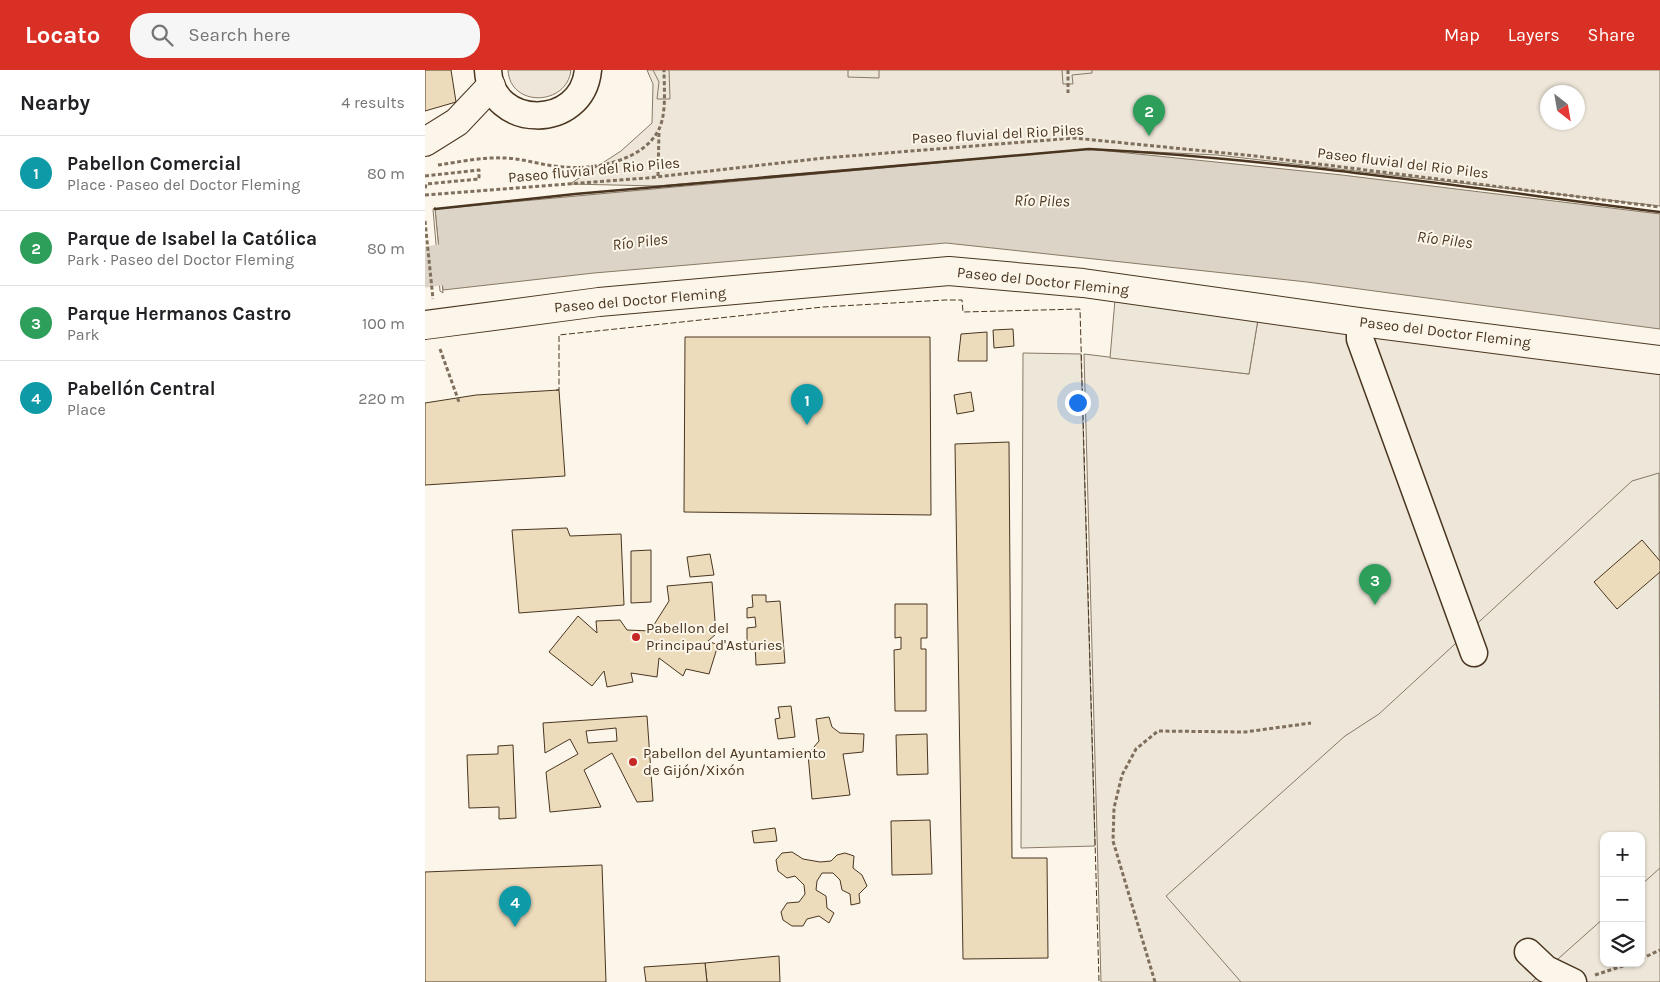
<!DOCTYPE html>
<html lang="en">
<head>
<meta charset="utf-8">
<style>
  body { margin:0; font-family:Karla,sans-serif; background:#f6f6f6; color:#202124 }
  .controls { position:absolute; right:15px; bottom:15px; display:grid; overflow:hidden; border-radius:10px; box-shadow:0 1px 4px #0004 }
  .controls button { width:45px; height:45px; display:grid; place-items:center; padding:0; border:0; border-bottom:1px solid #e0e0e0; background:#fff; color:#202124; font:25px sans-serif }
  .compass { position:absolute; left:1115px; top:15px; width:45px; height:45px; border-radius:50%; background:#fff; box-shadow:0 1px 4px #0004; rotate:149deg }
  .you { position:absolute; left:652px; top:332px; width:18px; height:18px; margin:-12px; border:4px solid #fff; border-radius:50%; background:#1a73e8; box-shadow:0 0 0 8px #1a73e833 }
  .badge { display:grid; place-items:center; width:32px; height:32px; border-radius:50%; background:#d93025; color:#fff; font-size:16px; font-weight:700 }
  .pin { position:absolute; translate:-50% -41px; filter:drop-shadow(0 1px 2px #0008) }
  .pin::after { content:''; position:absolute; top:26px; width:18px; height:15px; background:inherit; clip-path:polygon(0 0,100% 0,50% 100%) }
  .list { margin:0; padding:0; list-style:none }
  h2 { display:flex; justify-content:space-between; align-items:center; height:65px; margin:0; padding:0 20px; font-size:21px }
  h2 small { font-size:16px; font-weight:400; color:#757577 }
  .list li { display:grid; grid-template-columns:32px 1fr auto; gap:15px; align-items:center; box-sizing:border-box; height:75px; padding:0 20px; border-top:1px solid #e0e0e0 }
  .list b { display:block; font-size:19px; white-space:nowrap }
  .list p { margin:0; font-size:16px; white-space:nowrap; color:#757577 }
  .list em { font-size:16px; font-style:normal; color:#757577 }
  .icon { flex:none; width:28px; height:28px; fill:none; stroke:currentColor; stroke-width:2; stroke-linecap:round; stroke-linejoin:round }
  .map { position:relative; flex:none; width:1235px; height:912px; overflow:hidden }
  header { display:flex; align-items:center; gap:30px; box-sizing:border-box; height:70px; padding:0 25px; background:#d93025; color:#fff }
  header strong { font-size:24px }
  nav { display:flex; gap:28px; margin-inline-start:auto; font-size:18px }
  .search { width:350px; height:45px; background:#f6f6f6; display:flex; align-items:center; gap:12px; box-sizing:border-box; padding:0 18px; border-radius:20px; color:#757577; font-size:19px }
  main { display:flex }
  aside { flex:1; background:#fff }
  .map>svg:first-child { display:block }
  .green { fill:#ede6d9; stroke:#887966; fill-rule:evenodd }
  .parking { fill:#ede7d9; stroke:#887966 }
  .water { fill:#dcd4c6; stroke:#887966 }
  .pier { fill:#fbf6e9; stroke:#887966 }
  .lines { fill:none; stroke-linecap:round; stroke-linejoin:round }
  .river { stroke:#dcd4c6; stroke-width:41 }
  .building { fill:#ecdcbc; stroke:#4a3520; fill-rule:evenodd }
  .minor-casing { stroke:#4a3520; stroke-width:29 }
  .major-casing { stroke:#4a3520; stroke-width:30 }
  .path { stroke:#7f6f5c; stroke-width:3; stroke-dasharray:4 2.5; stroke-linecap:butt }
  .minor { stroke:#fbf6e9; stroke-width:26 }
  .major { stroke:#fbf6e9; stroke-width:28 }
  .fence { stroke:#4a3520; stroke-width:1; stroke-dasharray:6 2.5; stroke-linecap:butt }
  .wall { stroke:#4a3520; stroke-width:2.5 }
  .poi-dot { fill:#c62828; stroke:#fbf6e9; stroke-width:2 }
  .labels { text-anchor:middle; stroke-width:4; stroke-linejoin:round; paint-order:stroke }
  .street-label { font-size:15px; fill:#4a3520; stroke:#fbf6e9 }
  .poi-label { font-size:15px; fill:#4a3520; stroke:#fbf6e9; text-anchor:start }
  .water-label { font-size:16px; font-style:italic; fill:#4a3520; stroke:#fbf6e9 }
</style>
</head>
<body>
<header>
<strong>Locato</strong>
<div class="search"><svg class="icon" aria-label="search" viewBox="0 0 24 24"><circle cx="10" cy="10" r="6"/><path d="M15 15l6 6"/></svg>Search here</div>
<nav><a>Map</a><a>Layers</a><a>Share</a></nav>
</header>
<main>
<aside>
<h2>Nearby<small>4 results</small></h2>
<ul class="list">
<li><span class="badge" style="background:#0f9aa8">1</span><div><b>Pabellon Comercial</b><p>Place · Paseo del Doctor Fleming</p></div><em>80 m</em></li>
<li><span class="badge" style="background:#2e9e5b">2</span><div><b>Parque de Isabel la Católica</b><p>Park · Paseo del Doctor Fleming</p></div><em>80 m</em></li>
<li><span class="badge" style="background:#2e9e5b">3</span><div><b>Parque Hermanos Castro</b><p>Park</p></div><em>100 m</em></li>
<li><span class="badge" style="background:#0f9aa8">4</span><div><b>Pabellón Central</b><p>Place</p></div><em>220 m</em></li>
</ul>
</aside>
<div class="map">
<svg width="1235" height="912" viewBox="0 0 1235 912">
  <rect width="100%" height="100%" fill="#fbf6e9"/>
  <g class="green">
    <path d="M 83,0 L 146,0 C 142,36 85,38 83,0 Z"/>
    <path d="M 222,0 L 1235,0 L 1235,136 L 792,85 L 664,79 L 232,116 L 145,114 L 196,81 L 227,53 L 228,14 ZM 1122,22 L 1152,22 L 1152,52 L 1122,52 Z"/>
    <path d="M 835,237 L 1235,290 L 1235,912 L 676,912 L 659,284 L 824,304 ZM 1179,766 L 1216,766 L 1216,893 L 1179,893 Z"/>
  </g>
  <g class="parking">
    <path d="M 228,0 L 244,0 L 245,29 L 232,29 L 234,12 Z"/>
    <path d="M 423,0 L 454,0 L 454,8 L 423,7 Z"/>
    <path d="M 637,0 L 667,0 L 667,3 L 647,5 L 648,14 L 638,14 Z"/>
    <path d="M 691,218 L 835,237 L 824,304 L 685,288 Z"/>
    <path d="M 598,283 L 656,284 L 670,776 L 596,778 Z"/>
    <path d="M 1234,403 L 1235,798 L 1216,815 L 1216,766 L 1179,766 L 1179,848 L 1107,912 L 816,912 L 741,826 L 920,666 L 954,644 L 1207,411 Z"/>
  </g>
  <path class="water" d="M 664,79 L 917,105 L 1235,144 L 1235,259 L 882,212 L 521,173 L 169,203 L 18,220 L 10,139 Z"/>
  <path class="pier" d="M 10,137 L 10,139 L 18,223 L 15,221 L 8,139 Z"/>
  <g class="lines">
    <path class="river" d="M 0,197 L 72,188"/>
  </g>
  <g class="building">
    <path d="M 0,0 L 26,0 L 31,32 L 0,41 Z"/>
    <path d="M 588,259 L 589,276 L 569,278 L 568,260 Z"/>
    <path d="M 562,262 L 562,291 L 533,291 L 536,264 Z"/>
    <path d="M 260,267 L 505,267 L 506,445 L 259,442 Z"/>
    <path d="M 134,320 L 140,406 L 0,415 L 0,333 L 51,325 Z"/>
    <path d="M 546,322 L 549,341 L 532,344 L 529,325 Z"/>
    <path d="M 584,372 L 587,788 L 622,788 L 623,888 L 538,889 L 530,374 Z"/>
    <path d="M 142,458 L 145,466 L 196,464 L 199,535 L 94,543 L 87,460 Z"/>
    <path d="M 1217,470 L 1235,491 L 1235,502 L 1192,539 L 1169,512 Z"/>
    <path d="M 226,480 L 226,532 L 206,533 L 206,481 Z"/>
    <path d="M 285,484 L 289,505 L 265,507 L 262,487 Z"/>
    <path d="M 287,512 L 291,564 L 283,571 L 293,575 L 284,604 L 261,599 L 258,606 L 234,588 L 232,607 L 206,603 L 208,612 L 182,617 L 179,601 L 167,616 L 124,582 L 153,546 L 172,563 L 171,551 L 195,550 L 202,560 L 225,561 L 244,531 L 242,516 Z"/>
    <path d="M 327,525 L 341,525 L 341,532 L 355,531 L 360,593 L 331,595 L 330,572 L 322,572 L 322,558 L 331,557 L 330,547 L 322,548 L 322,538 L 328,537 Z"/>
    <path d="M 470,534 L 502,534 L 502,568 L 496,568 L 496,579 L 501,579 L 501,641 L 470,641 L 469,580 L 476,579 L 476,567 L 470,568 Z"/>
    <path d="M 366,636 L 370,667 L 353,669 L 350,649 L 355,648 L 353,637 Z"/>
    <path d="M 222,646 L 228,731 L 212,732 L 187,683 L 159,700 L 176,737 L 125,742 L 121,702 L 153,684 L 145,669 L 120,683 L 118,653 ZM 191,658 L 192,671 L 163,673 L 161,661 Z"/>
    <path d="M 404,647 L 407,657 L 415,663 L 439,664 L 438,682 L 418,684 L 425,725 L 387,729 L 383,684 L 394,671 L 391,649 Z"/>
    <path d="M 502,664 L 503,704 L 472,705 L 471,665 Z"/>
    <path d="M 88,675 L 91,748 L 74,749 L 74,737 L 44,738 L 42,685 L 73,684 L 73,676 Z"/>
    <path d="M 505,750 L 507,804 L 467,805 L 466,751 Z"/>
    <path d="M 350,758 L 352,771 L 329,773 L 327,761 Z"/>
    <path d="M 367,782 L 378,789 L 395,792 L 406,791 L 412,785 L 420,783 L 429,786 L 428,798 L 437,805 L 442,816 L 434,824 L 435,833 L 426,835 L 425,824 L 417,820 L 415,810 L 408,803 L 397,803 L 392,811 L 391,820 L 401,826 L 402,838 L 409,843 L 404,853 L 394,846 L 382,849 L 378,856 L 367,856 L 358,850 L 356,842 L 362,833 L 374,832 L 380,824 L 379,815 L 370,806 L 362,808 L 353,801 L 351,790 L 357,783 Z"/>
    <path d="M 177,795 L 181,912 L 0,912 L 0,802 Z"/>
    <path d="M 354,886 L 355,912 L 282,912 L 280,893 Z"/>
    <path d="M 280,893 L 282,912 L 221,912 L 219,897 Z"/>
  </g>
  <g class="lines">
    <defs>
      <g id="minor">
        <path d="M 63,0 C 66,60 157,61 163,0"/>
        <path d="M 935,252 L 935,269 L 1049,583"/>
        <path d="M 1103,882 L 1121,899 L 1148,912"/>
      </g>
      <g id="major">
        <path d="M 0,72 L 32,52 L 66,16"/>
        <path d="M 0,255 L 174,232 L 524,201 L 658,213 L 935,252 L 1235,290"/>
      </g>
    </defs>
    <use href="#minor" class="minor-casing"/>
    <use href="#major" class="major-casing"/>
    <g class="path">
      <path d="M 643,0 L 643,23"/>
      <path d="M 13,95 C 34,92 57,87 78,88 C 98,88 118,96 138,97 C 169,100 217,91 233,61 C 242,45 239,18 239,0"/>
      <path d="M 0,106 L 54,100 L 54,109 L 1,114 L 0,119"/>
      <path d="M 233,106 L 234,61"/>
      <path d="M 0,125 L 222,108 L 399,88 L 649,68 L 830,86 L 1235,137"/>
      <path d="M 0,151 L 8,229"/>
      <path d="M 15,279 L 34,332"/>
      <path d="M 1216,889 L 1235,880"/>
      <path d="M 1170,905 L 1207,893"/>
      <path d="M 730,912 L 688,771 L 689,738 L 697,705 L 711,679 L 733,661 L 820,662 L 886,653"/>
    </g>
    <use href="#minor" class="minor"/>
    <use href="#major" class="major"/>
    <path class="fence" d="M 131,320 L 134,320 L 134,265 L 398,237 L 520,230 L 537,230 L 538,242 L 655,239 L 674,912"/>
    <path class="wall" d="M 10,139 L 150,124 L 664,79 C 855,89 1045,118 1235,142"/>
  </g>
  <g class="poi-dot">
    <circle cx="211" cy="567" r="5"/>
    <circle cx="208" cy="692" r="5"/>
  </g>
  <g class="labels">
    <g class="street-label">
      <text transform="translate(573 64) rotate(-3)" y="5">Paseo fluvial del Rio Piles</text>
      <text transform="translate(978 93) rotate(7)" y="5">Paseo fluvial del Rio Piles</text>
      <text transform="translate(169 100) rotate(-5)" y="5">Paseo fluvial del Rio Piles</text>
      <text transform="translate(618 211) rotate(6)" y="5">Paseo del Doctor Fleming</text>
      <text transform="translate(215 230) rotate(-5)" y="5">Paseo del Doctor Fleming</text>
      <text transform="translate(1020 262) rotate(7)" y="5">Paseo del Doctor Fleming</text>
    </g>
    <g class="poi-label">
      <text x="221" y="563">Pabellon del<tspan x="221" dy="17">Principau d'Asturies</tspan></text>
      <text x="218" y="688">Pabellon del Ayuntamiento<tspan x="218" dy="17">de Gijón/Xixón</tspan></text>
    </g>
    <g class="water-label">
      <text transform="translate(617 130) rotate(1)" y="6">Río Piles</text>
      <text transform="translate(1020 169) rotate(7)" y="6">Río Piles</text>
      <text transform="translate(215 171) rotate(-7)" y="6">Río Piles</text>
    </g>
  </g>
</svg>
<div class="controls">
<button>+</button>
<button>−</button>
<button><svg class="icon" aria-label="layers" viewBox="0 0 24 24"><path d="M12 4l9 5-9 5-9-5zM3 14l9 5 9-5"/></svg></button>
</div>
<svg class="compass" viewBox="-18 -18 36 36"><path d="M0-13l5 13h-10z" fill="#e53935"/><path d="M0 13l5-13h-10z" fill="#757577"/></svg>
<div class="you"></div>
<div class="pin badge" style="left:382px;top:355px;background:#0f9aa8">1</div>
<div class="pin badge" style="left:724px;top:66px;background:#2e9e5b">2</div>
<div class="pin badge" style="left:950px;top:535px;background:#2e9e5b">3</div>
<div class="pin badge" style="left:90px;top:857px;background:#0f9aa8">4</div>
</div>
</main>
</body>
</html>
